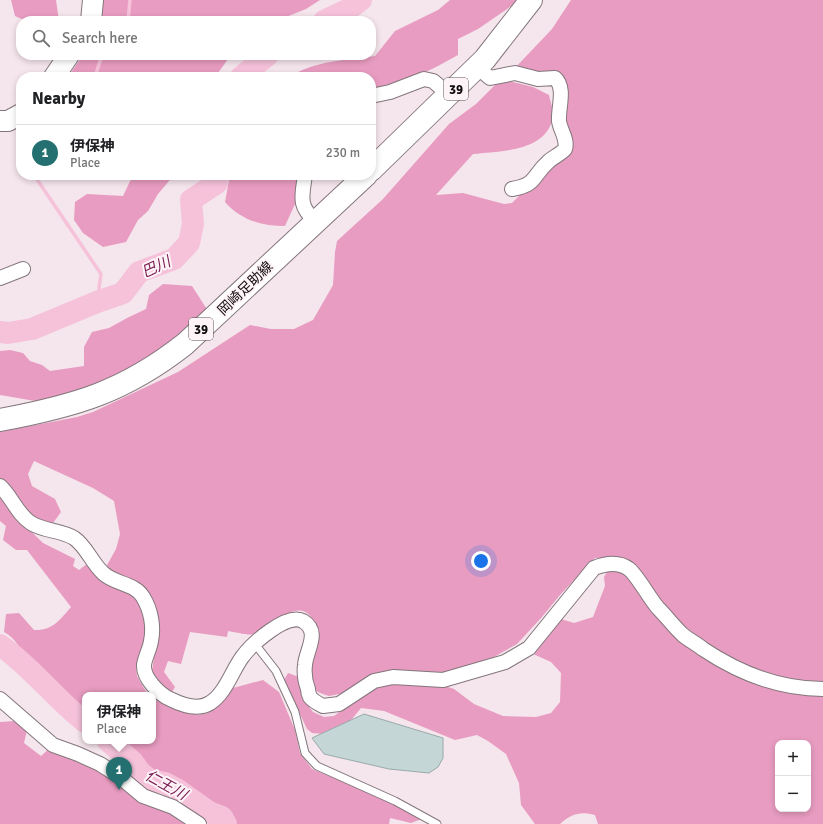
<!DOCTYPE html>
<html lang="en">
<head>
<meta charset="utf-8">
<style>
  body { margin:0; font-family:Signika,"Noto Sans JP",sans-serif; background:#f6f6f6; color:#202124 }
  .controls { position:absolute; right:12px; bottom:12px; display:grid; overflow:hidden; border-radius:8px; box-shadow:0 2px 6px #0003 }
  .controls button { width:36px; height:36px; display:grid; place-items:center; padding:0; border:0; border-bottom:1px solid #e0e0e0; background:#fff; color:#202124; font:20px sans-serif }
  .you { position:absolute; left:481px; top:561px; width:14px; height:14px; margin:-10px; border:3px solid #fff; border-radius:50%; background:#1a73e8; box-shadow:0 0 0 6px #1a73e833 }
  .badge { display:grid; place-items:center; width:26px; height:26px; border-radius:50%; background:#246f6f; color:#fff; font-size:13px; font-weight:700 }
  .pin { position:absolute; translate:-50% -33px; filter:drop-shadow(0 1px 2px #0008) }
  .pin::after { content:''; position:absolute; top:21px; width:14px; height:12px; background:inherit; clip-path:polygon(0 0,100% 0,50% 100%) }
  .popup { position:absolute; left:82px; top:692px; width:74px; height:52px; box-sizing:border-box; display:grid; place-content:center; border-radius:8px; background:#fff; filter:drop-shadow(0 1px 3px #0005); font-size:13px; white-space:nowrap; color:#757577 }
  .popup b { font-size:15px; color:#202124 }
  .popup::after { content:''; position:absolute; left:50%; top:100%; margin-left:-8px; border:8px solid transparent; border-top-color:#fff }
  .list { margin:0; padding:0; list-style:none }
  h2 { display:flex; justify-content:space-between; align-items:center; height:52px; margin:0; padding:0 16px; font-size:17px }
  h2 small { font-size:13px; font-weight:400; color:#757577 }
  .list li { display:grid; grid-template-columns:26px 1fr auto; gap:12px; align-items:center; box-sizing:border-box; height:56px; padding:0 16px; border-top:1px solid #e0e0e0 }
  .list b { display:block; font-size:15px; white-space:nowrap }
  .list p { margin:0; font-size:13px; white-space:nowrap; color:#757577 }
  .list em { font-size:13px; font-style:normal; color:#757577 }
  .icon { flex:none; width:22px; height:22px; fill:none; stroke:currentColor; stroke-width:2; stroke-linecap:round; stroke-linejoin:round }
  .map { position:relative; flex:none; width:823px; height:824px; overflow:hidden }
  .search { position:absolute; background:#fff; box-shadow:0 2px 6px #0003; left:16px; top:16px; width:360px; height:44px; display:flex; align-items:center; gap:10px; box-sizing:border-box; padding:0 14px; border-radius:16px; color:#757577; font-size:15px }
  .panel { position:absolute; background:#fff; box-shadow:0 2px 6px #0003; left:16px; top:72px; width:360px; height:108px; border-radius:16px }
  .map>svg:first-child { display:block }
  .green { fill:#e89cc1; fill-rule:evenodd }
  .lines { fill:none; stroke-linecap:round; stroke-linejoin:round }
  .stream { stroke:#f5c2da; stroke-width:3.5 }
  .river { stroke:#f5c2da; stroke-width:22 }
  .building { fill:#c5d6d6; stroke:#9aa }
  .lane-casing { stroke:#83767c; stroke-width:9 }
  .street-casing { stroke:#83767c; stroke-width:16 }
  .secondary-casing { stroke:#83767c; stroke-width:22 }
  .primary-casing { stroke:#83767c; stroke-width:24 }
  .lane { stroke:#fff; stroke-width:7 }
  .street { stroke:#fff; stroke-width:14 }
  .secondary { stroke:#fff; stroke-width:20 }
  .primary { stroke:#fff; stroke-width:22 }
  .labels { text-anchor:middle; stroke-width:4; stroke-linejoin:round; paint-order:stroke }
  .shield { fill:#fef4f8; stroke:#575154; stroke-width:1 }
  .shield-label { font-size:13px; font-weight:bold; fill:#100b0d }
  .street-label { font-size:14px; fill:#100b0d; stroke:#fef4f8 }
  .water-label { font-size:15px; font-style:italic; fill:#771951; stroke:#fef4f8 }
</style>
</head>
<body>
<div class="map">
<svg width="823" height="824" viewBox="0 0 823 824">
  <rect width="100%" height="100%" fill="#f5e5ec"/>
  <g class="green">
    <path d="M 11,0 L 56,0 L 59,21 L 26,21 L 15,16 Z"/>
    <path d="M 103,0 L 320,0 L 306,9 L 276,21 L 101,21 Z"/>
    <path d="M 450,0 L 520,0 L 478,29 L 458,39 L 458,55 C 430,71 403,84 371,90 L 371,77 L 289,77 C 314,61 346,60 375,56 L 395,31 L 438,10 Z"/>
    <path d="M 571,0 L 823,0 L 823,681 C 800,681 775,680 754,670 C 698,646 657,600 613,559 L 595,558 L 560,595 L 542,617 L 517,644 L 494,657 L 440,674 L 329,696 C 323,694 315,692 311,686 C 306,677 313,648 314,637 C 315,632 317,627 314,622 C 299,592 273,629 256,634 C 248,636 236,632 228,631 L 227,637 L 190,632 L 181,664 L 168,661 L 164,672 L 175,687 L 172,692 L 163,690 L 152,672 L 156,640 L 152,606 L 110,575 L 107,565 L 116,549 L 120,534 L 114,501 L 93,488 L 34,461 L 28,474 L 32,486 L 55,499 L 61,512 L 53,523 L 37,523 L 0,483 L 0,432 L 77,417 L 93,412 L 178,372 L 250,325 L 271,329 L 294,329 L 313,320 L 333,285 L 335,252 L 337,241 L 383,199 L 449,124 L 476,104 L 501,79 L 533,87 L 549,95 C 550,101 554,110 553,116 C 548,152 500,151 473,154 L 436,195 L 463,193 L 504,204 L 512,203 L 545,170 L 565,156 L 563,87 L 514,69 L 552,29 Z"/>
    <path d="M 83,55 L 231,55 L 215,77 L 68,77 Z"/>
    <path d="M 133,175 L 174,175 L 158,194 L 148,211 L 138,220 L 126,242 L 103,247 L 83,233 L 74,220 L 75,202 L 87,194 L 123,196 Z"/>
    <path d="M 230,175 L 297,175 L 295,204 L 285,226 C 261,226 241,220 225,202 Z"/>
    <path d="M 163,284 L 192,286 L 208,311 L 154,362 L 53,404 L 0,395 L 0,351 L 10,350 L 23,353 L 30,361 L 42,365 L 50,371 L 84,366 L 84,347 L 92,332 L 109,328 L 127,318 L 146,309 L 149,295 Z"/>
    <path d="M 0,496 L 7,508 L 43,543 L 75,559 L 73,566 L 79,570 L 92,560 L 107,582 L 141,601 L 149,625 L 143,658 L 136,667 L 137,676 L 148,695 L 85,695 L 85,716 C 73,708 66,694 55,684 C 46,676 36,670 28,660 C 19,649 17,639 4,632 L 6,614 L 19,613 L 34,630 C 52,631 60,620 71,607 L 27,550 L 16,550 L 3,540 L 6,526 L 0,521 Z"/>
    <path d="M 608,570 L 617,570 L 625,574 L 684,643 L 780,690 L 823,696 L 823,824 L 598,824 L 595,815 C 580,811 571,814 560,824 L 535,824 L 521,805 L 519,783 L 506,754 L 488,741 L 477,735 L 455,740 L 384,711 L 361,708 L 348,724 L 324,734 L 312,733 L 307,729 L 284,680 L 288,673 L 299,677 L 305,701 L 313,712 L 324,717 L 334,716 L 373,687 L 394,682 L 442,685 L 454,689 L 474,704 L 503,716 L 536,717 L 551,713 L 560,702 L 561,673 L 551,662 L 531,653 L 561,619 L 574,623 L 593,617 L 605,586 L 604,577 ZM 778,743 L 808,743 L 808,809 L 778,809 Z"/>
    <path d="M 263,680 L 279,692 L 295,730 L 300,753 L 312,769 L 371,793 L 424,818 L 411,823 L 390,818 L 389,824 L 229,824 L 223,814 L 212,811 L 191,793 L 151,774 L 142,768 L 133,753 L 115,741 L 153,741 L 153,698 L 167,706 L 199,715 L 208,713 L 233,688 Z"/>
    <path d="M 16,721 L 27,730 L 24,743 L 41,756 L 51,747 L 79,759 L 121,783 L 142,803 L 168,809 L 193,824 L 0,824 L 0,722 Z"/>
  </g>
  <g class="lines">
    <g class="stream">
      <path d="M 128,21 L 130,0"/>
      <path d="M 95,77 L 102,55"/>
      <path d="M 34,175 L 101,274 L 97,302"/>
    </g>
    <g class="river">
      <path d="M 324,21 L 349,9 L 361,0"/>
      <path d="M 241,77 L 268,55"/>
      <path d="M 0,332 L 8,333 L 32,329 L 97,302 L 123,293 L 139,272 L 174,259 L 189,243 L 193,224 L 191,200 L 217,183 L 218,175"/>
      <path d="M 0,645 C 32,667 55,699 85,722"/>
      <path d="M 108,741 L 133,762 L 140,772 L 150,780 L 165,783 L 178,790 L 209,812 L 222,817 L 226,824"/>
    </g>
  </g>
  <path class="building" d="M 364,714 L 443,738 L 443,758 L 438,767 L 429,773 L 389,769 L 324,754 L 312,738 Z"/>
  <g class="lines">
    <defs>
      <path id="lane" d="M 255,644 L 276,671 L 295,712 L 305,753 L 317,766 L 395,801 L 437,824"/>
      <g id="street">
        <path d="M 477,67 L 490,78 L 515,73 L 538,79 L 555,78 C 566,88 558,108 559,121 C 560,130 568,139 565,149 C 561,154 553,157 548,162 C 532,176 537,185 512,189"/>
        <path d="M 371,96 L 390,92 L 424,79 L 433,81 L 450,95"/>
        <path d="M 305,175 C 302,197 298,205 315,221"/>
        <path d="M 0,278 L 23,269"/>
        <path d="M 0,486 C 12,497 17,514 31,523 C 43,531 61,530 74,538 C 86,546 92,563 103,573 C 114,584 135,583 143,597 C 151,610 154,627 151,641 C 150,649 145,657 144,665 C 143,678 159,694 170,699 C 182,705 198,711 210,703 C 226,693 232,670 243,656 C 252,644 287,612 303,621 C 321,632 306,650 305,665 C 304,673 305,681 308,689 C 308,691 309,695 310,697 C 313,701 319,704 323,706 L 339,704 L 374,681 L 393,677 L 443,680 L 505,662 L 529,648 L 594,568 C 604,564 618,561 629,569 C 637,575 650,599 658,608 C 667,617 674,627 683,635 C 689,640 697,644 703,649 C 739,673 779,689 823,689"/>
        <path d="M 0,699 L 53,745 L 78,754 L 100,764 L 119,776 L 143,796 L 173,807 L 199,824"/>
      </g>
      <g id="secondary">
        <path d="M 91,21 L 93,0"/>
        <path d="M 54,77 L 69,55"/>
        <path d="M 0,121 L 8,121 L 21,114"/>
      </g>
      <g id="primary">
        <path d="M 371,170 L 485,59 L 531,0"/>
        <path d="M 0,420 C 75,406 124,392 185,344 L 366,175"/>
      </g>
    </defs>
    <use href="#lane" class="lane-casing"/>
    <use href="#street" class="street-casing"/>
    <use href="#secondary" class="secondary-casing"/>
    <use href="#primary" class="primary-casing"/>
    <use href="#lane" class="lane"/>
    <use href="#street" class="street"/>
    <use href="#secondary" class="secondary"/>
    <use href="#primary" class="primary"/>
  </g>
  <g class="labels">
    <g class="shield">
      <rect x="444" y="78" width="24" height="22" rx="3"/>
      <rect x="189" y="318" width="24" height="22" rx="3"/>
    </g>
    <g class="shield-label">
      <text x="456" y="94">39</text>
      <text x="201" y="334">39</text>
    </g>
    <g class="street-label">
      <text transform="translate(245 288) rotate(-44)" y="5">岡崎足助線</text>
    </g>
    <g class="water-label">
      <text transform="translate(156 267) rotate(-25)" y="5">巴川</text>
      <text transform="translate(166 785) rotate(29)" y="5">仁王川</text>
    </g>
  </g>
</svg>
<div class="controls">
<button>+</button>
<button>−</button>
</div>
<div class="you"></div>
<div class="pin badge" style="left:119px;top:790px">1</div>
<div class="popup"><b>伊保神</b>Place</div>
<div class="search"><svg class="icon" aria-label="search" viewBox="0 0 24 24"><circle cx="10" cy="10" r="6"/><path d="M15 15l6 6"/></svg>Search here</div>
<section class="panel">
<h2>Nearby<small></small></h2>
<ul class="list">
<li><span class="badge">1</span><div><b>伊保神</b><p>Place</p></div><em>230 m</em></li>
</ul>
</section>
</div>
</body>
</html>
